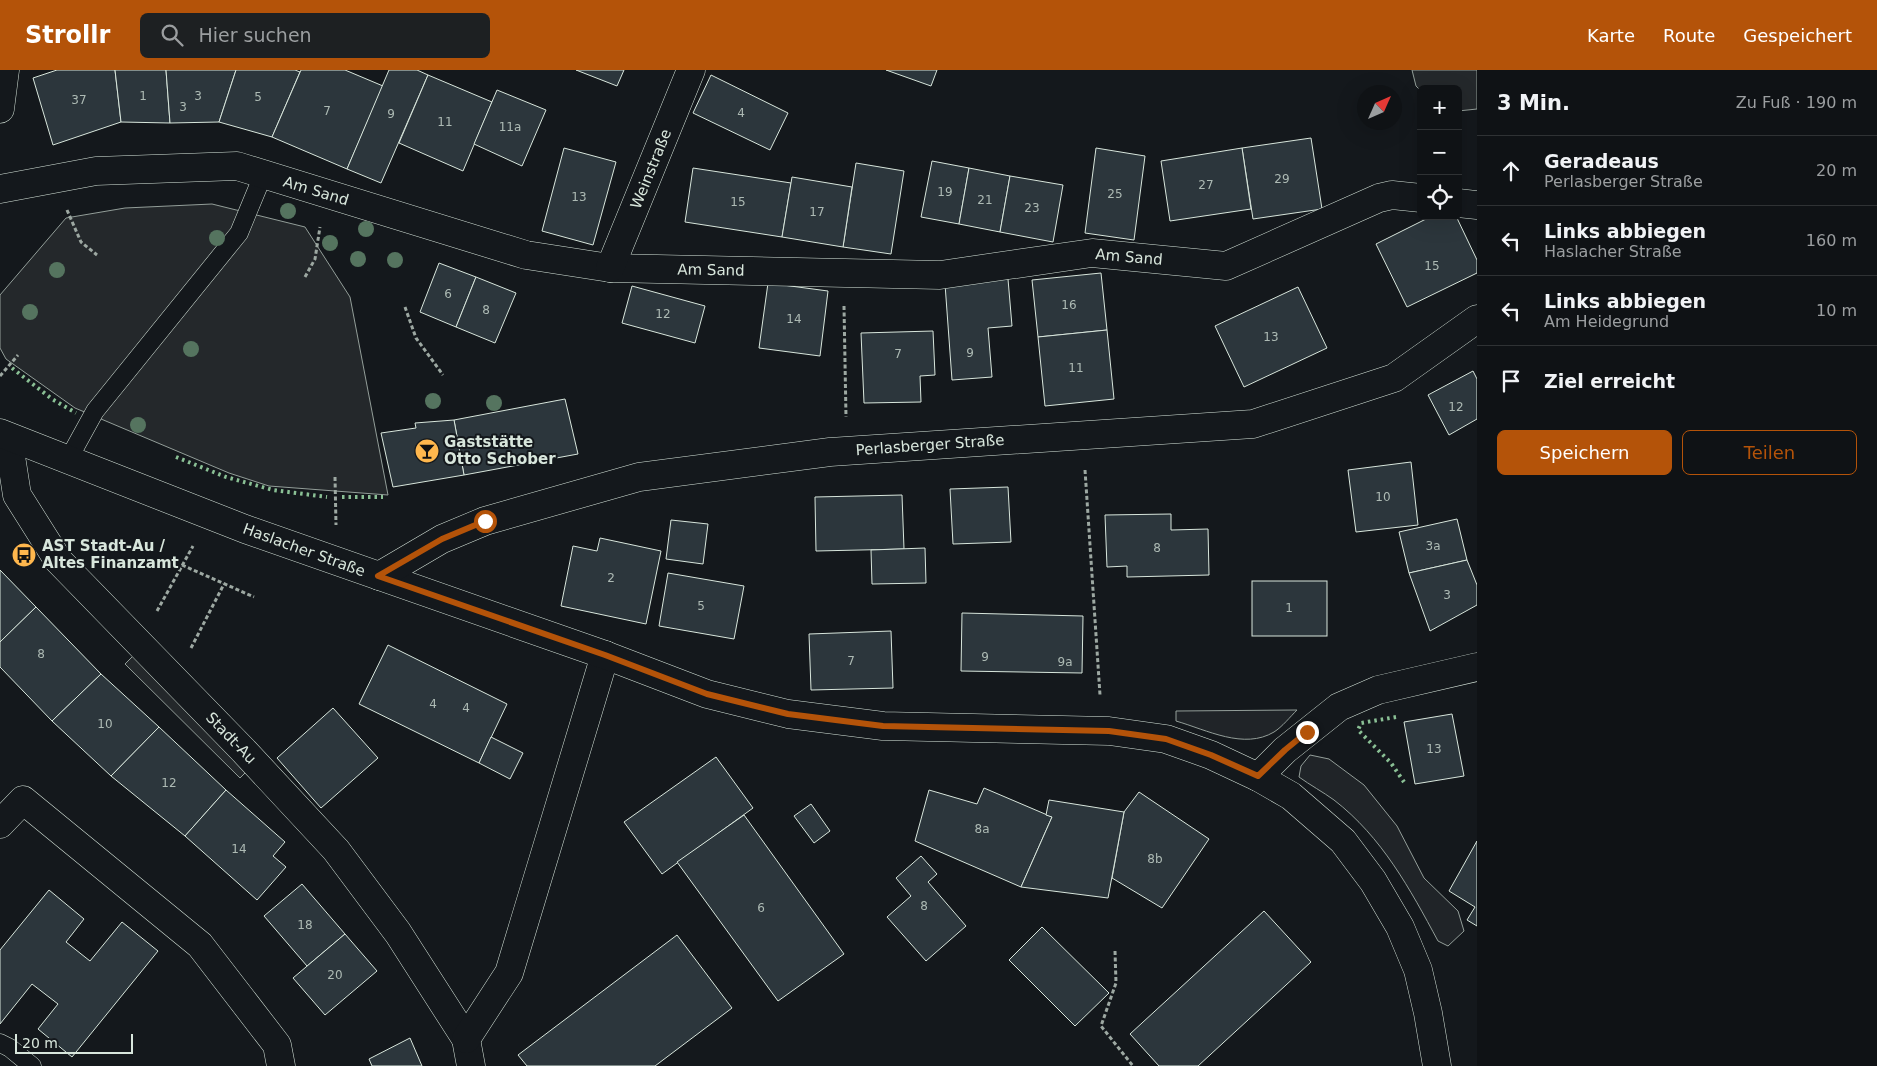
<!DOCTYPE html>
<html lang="de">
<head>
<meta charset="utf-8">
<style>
  body { margin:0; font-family:"DejaVu Sans",sans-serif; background:#1d2022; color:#f1f3f6 }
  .controls { position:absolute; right:15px; top:15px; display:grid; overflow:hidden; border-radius:8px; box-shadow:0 5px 20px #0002 }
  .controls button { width:45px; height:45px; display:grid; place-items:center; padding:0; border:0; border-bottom:1px solid #2f3234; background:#0f1215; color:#f1f3f6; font:25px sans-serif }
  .compass { position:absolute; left:1357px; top:15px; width:45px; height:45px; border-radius:50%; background:#0f1215; box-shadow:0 5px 20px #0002; rotate:45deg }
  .scale { position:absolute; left:15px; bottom:12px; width:118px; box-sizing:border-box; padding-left:5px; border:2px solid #d8e6dc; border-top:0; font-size:14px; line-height:18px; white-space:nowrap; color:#d8e6dc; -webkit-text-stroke:4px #14181c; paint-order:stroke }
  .stop { position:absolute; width:15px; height:15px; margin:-11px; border:4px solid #b45309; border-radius:50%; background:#fff }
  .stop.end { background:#b45309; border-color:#fff; box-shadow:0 1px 5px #0008 }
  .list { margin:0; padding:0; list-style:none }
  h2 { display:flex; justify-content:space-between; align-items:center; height:65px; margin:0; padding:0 20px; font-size:21px }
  h2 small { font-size:16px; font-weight:400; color:#9b9ea0 }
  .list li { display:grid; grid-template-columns:32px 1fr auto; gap:15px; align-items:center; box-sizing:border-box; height:70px; padding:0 20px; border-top:1px solid #2f3234 }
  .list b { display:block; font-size:19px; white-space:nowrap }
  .list p { margin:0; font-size:16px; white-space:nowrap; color:#9b9ea0 }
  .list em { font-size:16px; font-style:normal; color:#9b9ea0 }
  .actions { display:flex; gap:10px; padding:15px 20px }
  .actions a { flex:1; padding:11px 0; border:1px solid #b45309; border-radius:8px; text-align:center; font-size:18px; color:#b45309 }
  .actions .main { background:#b45309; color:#fff }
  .icon { flex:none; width:28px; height:28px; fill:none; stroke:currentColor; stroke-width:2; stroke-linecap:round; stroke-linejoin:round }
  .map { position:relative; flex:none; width:1477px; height:996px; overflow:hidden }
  header { display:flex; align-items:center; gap:30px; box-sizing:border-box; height:70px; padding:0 25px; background:#b45309; color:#fff }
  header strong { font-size:24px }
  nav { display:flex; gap:28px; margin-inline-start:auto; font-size:18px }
  .search { width:350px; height:45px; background:#1d2022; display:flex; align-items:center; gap:12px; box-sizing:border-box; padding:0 18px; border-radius:8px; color:#9b9ea0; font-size:19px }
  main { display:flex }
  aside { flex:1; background:#0f1215 }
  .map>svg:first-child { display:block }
  .green { fill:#202428; stroke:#939e99 }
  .parking { fill:#24282b; stroke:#939e99 }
  .building { fill:#2c363c; stroke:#d8e6dc }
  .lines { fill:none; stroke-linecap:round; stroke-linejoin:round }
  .lane-casing { stroke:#d8e6dc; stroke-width:19 }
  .street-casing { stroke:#d8e6dc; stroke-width:29 }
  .secondary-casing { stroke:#d8e6dc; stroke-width:29 }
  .path { stroke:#9da8a2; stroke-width:3; stroke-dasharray:4 2.5; stroke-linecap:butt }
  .lane { stroke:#14181c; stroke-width:18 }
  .street { stroke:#14181c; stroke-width:28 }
  .secondary { stroke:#14181c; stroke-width:28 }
  .hedge { stroke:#8ac095; stroke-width:4; stroke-dasharray:2.5 4; stroke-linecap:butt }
  .tree { fill:#55745f }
  .route { stroke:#b45309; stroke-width:6 }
  .labels { text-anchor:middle; stroke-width:4; stroke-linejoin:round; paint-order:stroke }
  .number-label { font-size:12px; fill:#adbab4 }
  .street-label { font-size:15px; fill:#d8e6dc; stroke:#14181c }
  .poi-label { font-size:15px; font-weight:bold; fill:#d8e6dc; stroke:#14181c; text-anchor:start }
</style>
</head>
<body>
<header>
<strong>Strollr</strong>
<div class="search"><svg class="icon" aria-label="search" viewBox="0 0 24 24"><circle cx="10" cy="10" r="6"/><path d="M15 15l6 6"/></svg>Hier suchen</div>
<nav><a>Karte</a><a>Route</a><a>Gespeichert</a></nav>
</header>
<main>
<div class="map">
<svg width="1477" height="996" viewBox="0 0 1477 996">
  <rect width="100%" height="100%" fill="#14181c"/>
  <g class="green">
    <path d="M 1297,640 C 1290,647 1282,657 1274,662 C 1244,680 1207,660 1176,651 L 1176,641 Z"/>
    <path d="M 1310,685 L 1329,689 L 1364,715 L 1397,756 L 1424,808 L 1458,841 L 1464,861 L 1448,876 L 1438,871 C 1410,819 1382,767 1334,730 C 1323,722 1310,715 1299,707 L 1301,696 Z"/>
  </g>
  <g class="parking">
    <path d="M 1412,0 L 1477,0 L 1477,39 L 1458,41 L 1458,19 L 1421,19 L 1421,21 L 1416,16 Z"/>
    <path d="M 212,134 L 305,157 L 350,227 L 388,425 L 269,416 L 229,403 L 75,338 L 6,289 L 0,278 L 0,225 L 66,148 L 125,138 Z"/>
    <path d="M 134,585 L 248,700 L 240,708 L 125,594 Z"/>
  </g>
  <g class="building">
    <path d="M 57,0 L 115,0 L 121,52 L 53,75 L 33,8 Z"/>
    <path d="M 115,0 L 166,0 L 170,53 L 121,52 Z"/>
    <path d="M 166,0 L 236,0 L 219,52 L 170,53 Z"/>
    <path d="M 236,0 L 295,0 L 300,2 L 272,67 L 219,52 Z"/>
    <path d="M 301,0 L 345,0 L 383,16 L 347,99 L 272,67 Z"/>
    <path d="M 389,0 L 417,0 L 428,5 L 381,113 L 347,99 Z"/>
    <path d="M 576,0 L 624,0 L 617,16 Z"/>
    <path d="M 886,0 L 937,0 L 931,16 Z"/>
    <path d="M 428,5 L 492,32 L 463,101 L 399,73 Z"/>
    <path d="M 711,5 L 788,43 L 770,80 L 693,43 Z"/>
    <path d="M 497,20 L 546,40 L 522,96 L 474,74 Z"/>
    <path d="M 1311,68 L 1322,139 L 1253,149 L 1242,78 Z"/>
    <path d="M 564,78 L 616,92 L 593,175 L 542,161 Z"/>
    <path d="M 1096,78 L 1145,86 L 1134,170 L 1085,163 Z"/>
    <path d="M 1242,78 L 1251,139 L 1170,151 L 1161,91 Z"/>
    <path d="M 932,91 L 969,98 L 959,154 L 921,147 Z"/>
    <path d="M 856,93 L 904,101 L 891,184 L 843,177 Z"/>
    <path d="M 693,98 L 791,113 L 782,167 L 685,152 Z"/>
    <path d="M 969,98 L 1010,106 L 1000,162 L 959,154 Z"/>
    <path d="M 1010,106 L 1063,115 L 1053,172 L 1000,162 Z"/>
    <path d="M 792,107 L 852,117 L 843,177 L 782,167 Z"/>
    <path d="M 1432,146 L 1456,146 L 1477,190 L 1477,203 L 1407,237 L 1376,174 Z"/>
    <path d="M 439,193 L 476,207 L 456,257 L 420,242 Z"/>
    <path d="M 1101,203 L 1107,260 L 1038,267 L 1032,210 Z"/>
    <path d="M 476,207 L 516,223 L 495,273 L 456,257 Z"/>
    <path d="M 1008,209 L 1012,256 L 988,258 L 992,307 L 952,310 L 945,214 Z"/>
    <path d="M 768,213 L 828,221 L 820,286 L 759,278 Z"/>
    <path d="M 632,216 L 705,236 L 695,273 L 622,253 Z"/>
    <path d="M 1298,217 L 1327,278 L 1244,317 L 1215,256 Z"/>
    <path d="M 1107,260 L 1114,329 L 1045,336 L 1038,267 Z"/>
    <path d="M 933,261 L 935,305 L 920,306 L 921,332 L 864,333 L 861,263 Z"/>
    <path d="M 1473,301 L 1477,309 L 1477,349 L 1449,365 L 1428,325 Z"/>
    <path d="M 565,329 L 578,384 L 464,405 L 454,350 Z"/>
    <path d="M 454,350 L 464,405 L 393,417 L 381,363 L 416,358 L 415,353 Z"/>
    <path d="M 1411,392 L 1418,455 L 1356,462 L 1348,400 Z"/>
    <path d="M 1008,417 L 1011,472 L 953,474 L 950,419 Z"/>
    <path d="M 902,425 L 904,479 L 816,481 L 815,427 Z"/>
    <path d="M 1171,444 L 1171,460 L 1208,459 L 1209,505 L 1127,507 L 1127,496 L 1107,497 L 1105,445 Z"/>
    <path d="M 1457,449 L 1467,490 L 1409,503 L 1399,462 Z"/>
    <path d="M 671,450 L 708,454 L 703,494 L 666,489 Z"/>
    <path d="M 600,468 L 661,481 L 646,554 L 561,536 L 573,476 L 597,481 Z"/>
    <path d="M 925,478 L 926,513 L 872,514 L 871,480 Z"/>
    <path d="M 1467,490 L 1477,515 L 1477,535 L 1430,561 L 1409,503 Z"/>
    <path d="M 0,500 L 36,537 L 0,572 Z"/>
    <path d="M 668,503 L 744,516 L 734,569 L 659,556 Z"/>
    <rect x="1252" y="511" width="75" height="55"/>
    <path d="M 36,537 L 101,604 L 52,651 L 0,597 L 0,572 Z"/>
    <path d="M 962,543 L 1083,546 L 1082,603 L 961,601 Z"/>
    <path d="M 891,561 L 893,618 L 811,620 L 809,564 Z"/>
    <path d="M 388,575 L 507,634 L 479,693 L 359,634 Z"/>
    <path d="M 101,604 L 159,657 L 111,706 L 52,651 Z"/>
    <path d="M 333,638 L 378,688 L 321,738 L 277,688 Z"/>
    <path d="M 1452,644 L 1464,706 L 1415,714 L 1404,652 Z"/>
    <path d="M 159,657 L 226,720 L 185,766 L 111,706 Z"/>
    <path d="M 491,667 L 523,683 L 510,709 L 479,693 Z"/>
    <path d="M 716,687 L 753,738 L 662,804 L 624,752 Z"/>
    <path d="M 984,718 L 1052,747 L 1021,817 L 915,771 L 929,720 L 977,734 Z"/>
    <path d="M 226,720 L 285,772 L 273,786 L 286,797 L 257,830 L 185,766 Z"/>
    <path d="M 1139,722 L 1209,769 L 1162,838 L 1112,808 L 1124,742 Z"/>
    <path d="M 1049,730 L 1124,742 L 1108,828 L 1021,817 L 1052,747 L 1046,745 Z"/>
    <path d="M 811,734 L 830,761 L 814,773 L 794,746 Z"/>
    <path d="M 744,745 L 844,884 L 778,931 L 677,792 Z"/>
    <path d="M 1477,771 L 1477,856 L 1467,850 L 1475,837 L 1449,821 Z"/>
    <path d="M 921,786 L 937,804 L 928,812 L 966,856 L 926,891 L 887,847 L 911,826 L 896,808 Z"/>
    <path d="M 302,814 L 345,864 L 307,896 L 264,846 Z"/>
    <path d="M 49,820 L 84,849 L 66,872 L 90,891 L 122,852 L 158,881 L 72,987 L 38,959 L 58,934 L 32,914 L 0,954 L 0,880 Z"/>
    <path d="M 1264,841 L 1311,892 L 1198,996 L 1159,996 L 1130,964 Z"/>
    <path d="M 1042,857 L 1109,923 L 1075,956 L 1009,890 Z"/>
    <path d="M 345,864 L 377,901 L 325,945 L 293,908 Z"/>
    <path d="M 677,865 L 732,938 L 655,996 L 527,996 L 518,985 Z"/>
    <path d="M 410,968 L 422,996 L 372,996 L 369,989 Z"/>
  </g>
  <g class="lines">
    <defs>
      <g id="lane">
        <path d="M 68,390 L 95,341 L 239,163 L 263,105"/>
        <path d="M 0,973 L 10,978 L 32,996"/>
      </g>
      <g id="street">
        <path d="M 0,119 L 96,101 L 237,96 L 526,185 L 610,198 L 940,205 L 1092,183 L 1226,196 L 1379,128 L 1392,125 L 1421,128"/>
        <path d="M 1458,133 L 1477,135"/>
        <path d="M 610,198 L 691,0"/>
        <path d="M 8,367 L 17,425 L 58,490 L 243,680 L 336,780 L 398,863 L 466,969 L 471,996"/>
        <path d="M 1258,707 L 1285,680 L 1339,637 L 1378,620 L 1477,597"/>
        <path d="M 0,754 L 23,730 L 200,875 L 277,975 L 281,996"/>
        <path d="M 466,969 L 509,903 L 605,585"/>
      </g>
      <g id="secondary">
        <path d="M 0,39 L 5,0"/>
        <path d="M 0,363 L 245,459 L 605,585 L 707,624 L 788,644 L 883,656 L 1109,661 L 1166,669 L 1211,685 L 1258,707 L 1291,726 L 1343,771 L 1373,811 L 1400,857 L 1418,900 L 1428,943 L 1437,996"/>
        <path d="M 379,506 L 442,469 L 485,451 L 639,407 L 830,382 L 1253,354 L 1394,308 L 1477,249"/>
      </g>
    </defs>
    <use href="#lane" class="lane-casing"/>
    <use href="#street" class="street-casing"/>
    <use href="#secondary" class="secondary-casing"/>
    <g class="path">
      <path d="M 67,140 L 81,172 L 97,185"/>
      <path d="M 305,207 L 315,189 L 320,157"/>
      <path d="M 844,236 L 846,347"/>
      <path d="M 405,237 L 416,268 L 443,305"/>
      <path d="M 0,306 L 18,285"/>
      <path d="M 1085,400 L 1100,625"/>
      <path d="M 335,407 L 336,455"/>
      <path d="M 182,495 L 254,527"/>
      <path d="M 157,541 L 193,476"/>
      <path d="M 191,578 L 224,514"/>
      <path d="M 1115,881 L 1116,913 L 1101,956 L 1133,996"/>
    </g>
    <use href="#lane" class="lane"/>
    <use href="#street" class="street"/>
    <use href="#secondary" class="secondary"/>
    <g class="hedge">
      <path d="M 12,298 L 52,329 L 76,343"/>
      <path d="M 176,387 L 226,407 L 273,420 L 327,427"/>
      <path d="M 342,427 L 383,427"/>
      <path d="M 1396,647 L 1361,653 L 1358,660 L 1391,693 L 1404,712"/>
    </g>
  </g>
  <g class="tree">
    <circle cx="288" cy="141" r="8"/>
    <circle cx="366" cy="159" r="8"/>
    <circle cx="217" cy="168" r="8"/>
    <circle cx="330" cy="173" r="8"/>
    <circle cx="358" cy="189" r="8"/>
    <circle cx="395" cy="190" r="8"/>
    <circle cx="57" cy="200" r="8"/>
    <circle cx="30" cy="242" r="8"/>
    <circle cx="191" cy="279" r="8"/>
    <circle cx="433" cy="331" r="8"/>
    <circle cx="494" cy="333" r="8"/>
    <circle cx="138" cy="355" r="8"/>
  </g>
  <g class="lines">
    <path class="route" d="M 485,451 L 442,469 L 378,506 L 605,585 L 707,624 L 788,644 L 883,656 L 1109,661 L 1166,669 L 1211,685 L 1258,706 L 1285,680 L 1307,662"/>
  </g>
  <defs>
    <symbol id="bar-disc" viewBox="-11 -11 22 22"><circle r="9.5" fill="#ffb74d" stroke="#14181c"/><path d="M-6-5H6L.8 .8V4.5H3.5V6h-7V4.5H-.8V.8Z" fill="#111"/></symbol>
    <symbol id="bus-disc" viewBox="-11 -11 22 22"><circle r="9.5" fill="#ffb74d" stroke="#14181c"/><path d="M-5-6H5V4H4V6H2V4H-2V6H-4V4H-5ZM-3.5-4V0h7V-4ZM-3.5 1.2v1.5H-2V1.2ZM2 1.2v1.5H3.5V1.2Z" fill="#111"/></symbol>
  </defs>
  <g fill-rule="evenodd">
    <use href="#bar-disc" x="413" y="367" width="28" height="28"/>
    <use href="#bus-disc" x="10" y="471" width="28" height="28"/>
  </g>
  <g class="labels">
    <g class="number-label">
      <text x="143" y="30">1</text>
      <text x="198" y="30">3</text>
      <text x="258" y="31">5</text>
      <text x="79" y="34">37</text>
      <text x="183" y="41">3</text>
      <text x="327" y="45">7</text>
      <text x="741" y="47">4</text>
      <text x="391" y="48">9</text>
      <text x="445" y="56">11</text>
      <text x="510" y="61">11a</text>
      <text x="1282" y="113">29</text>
      <text x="1206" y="119">27</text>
      <text x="945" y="126">19</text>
      <text x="1115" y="128">25</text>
      <text x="579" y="131">13</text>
      <text x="985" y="134">21</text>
      <text x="738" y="136">15</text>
      <text x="1032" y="142">23</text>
      <text x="817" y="146">17</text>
      <text x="1432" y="200">15</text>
      <text x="448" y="228">6</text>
      <text x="1069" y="239">16</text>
      <text x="486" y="244">8</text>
      <text x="663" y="248">12</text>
      <text x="794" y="253">14</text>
      <text x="1271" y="271">13</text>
      <text x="970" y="287">9</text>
      <text x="898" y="288">7</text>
      <text x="1076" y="302">11</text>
      <text x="1456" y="341">12</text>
      <text x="1383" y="431">10</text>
      <text x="1433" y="480">3a</text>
      <text x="1157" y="482">8</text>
      <text x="611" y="512">2</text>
      <text x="1447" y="529">3</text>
      <text x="701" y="540">5</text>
      <text x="1289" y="542">1</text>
      <text x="41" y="588">8</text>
      <text x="985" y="591">9</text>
      <text x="851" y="595">7</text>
      <text x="1065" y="596">9a</text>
      <text x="433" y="638">4</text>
      <text x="466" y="642">4</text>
      <text x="105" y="658">10</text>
      <text x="1434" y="683">13</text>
      <text x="169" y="717">12</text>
      <text x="982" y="763">8a</text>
      <text x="239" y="783">14</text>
      <text x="1155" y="793">8b</text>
      <text x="924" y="840">8</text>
      <text x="761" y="842">6</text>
      <text x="305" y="859">18</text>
      <text x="335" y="909">20</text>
    </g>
    <g class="street-label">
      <text transform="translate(651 99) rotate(-68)" y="5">Weinstraße</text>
      <text transform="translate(316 121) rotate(17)" y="5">Am Sand</text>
      <text transform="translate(1129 187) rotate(5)" y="5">Am Sand</text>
      <text transform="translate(711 200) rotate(1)" y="5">Am Sand</text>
      <text transform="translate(930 375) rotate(-4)" y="5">Perlasberger Straße</text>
      <text transform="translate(304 480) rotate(20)" y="5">Haslacher Straße</text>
      <text transform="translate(231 668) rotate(46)" y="5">Stadt-Au</text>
    </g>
    <g class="poi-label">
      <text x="444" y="377">Gaststätte<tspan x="444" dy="17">Otto Schober</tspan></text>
      <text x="42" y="481">AST Stadt-Au /<tspan x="42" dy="17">Altes Finanzamt</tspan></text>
    </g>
  </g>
</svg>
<div class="controls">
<button>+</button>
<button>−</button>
<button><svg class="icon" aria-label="locate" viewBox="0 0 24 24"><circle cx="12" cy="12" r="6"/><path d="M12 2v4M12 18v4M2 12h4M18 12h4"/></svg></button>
</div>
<svg class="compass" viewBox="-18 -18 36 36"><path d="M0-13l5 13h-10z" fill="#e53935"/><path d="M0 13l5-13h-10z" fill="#9b9ea0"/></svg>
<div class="scale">20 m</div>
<div class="stop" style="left:485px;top:451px"></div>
<div class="stop end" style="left:1307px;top:662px"></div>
</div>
<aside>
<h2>3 Min.<small>Zu Fuß · 190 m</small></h2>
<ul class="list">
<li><svg class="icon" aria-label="ahead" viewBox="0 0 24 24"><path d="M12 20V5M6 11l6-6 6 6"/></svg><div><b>Geradeaus</b><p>Perlasberger Straße</p></div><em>20 m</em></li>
<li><svg class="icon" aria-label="left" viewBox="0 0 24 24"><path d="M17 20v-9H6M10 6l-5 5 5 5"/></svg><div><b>Links abbiegen</b><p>Haslacher Straße</p></div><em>160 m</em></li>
<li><svg class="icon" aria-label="left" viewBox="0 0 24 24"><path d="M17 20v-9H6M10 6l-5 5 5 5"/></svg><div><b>Links abbiegen</b><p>Am Heidegrund</p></div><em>10 m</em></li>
<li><svg class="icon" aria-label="arrive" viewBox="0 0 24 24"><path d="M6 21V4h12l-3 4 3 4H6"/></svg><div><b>Ziel erreicht</b></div></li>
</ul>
<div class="actions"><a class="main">Speichern</a><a>Teilen</a></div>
</aside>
</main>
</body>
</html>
